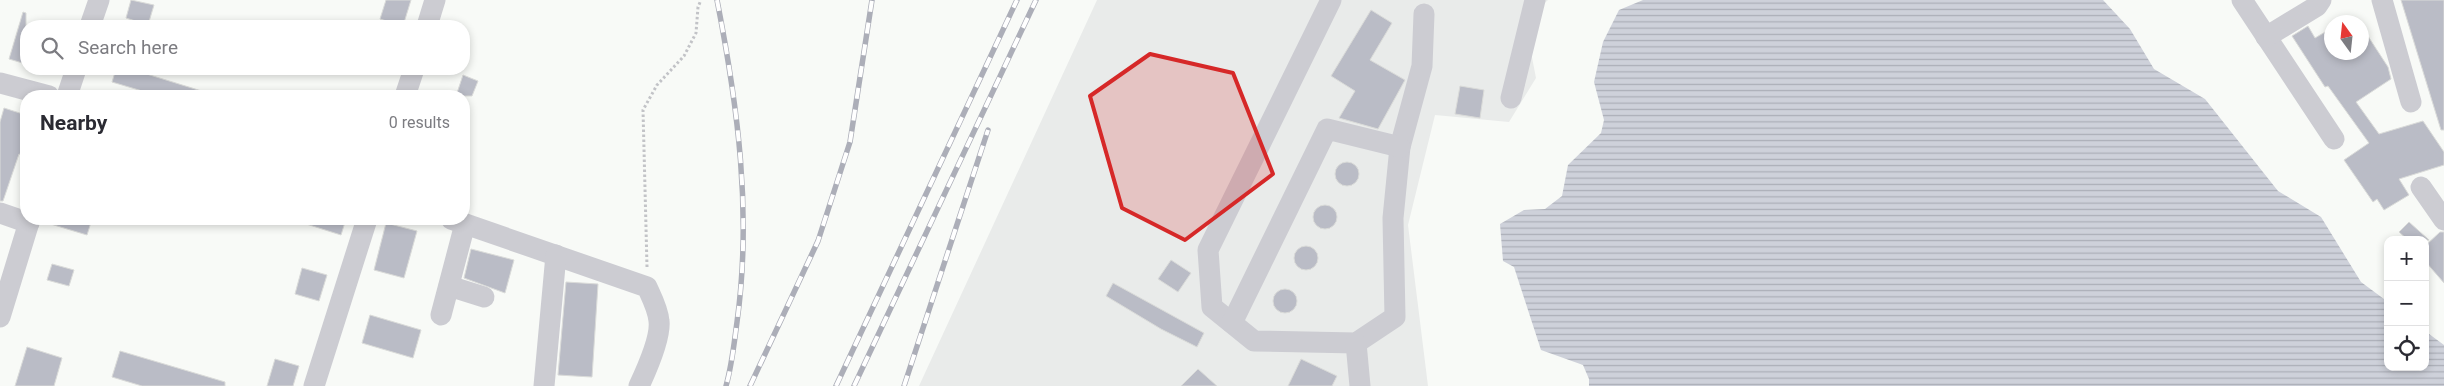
<!DOCTYPE html>
<html lang="en">
<head>
<meta charset="utf-8">
<style>
  body { margin:0; font-family:Roboto,sans-serif; background:#f7f7f7; color:#2b2b33 }
  .controls { position:absolute; right:15px; bottom:15px; display:grid; overflow:hidden; border-radius:10px; box-shadow:0 2px 8px #0003 }
  .controls button { width:45px; height:45px; display:grid; place-items:center; padding:0; border:0; border-bottom:1px solid #e1e1e2; background:#fff; color:#2b2b33; font:25px sans-serif }
  .compass { position:absolute; left:2324px; top:15px; width:45px; height:45px; border-radius:50%; background:#fff; box-shadow:0 2px 8px #0003; rotate:345deg }
  .list { margin:0; padding:0; list-style:none }
  h2 { display:flex; justify-content:space-between; align-items:center; height:65px; margin:0; padding:0 20px; font-size:21px }
  h2 small { font-size:16px; font-weight:400; color:#7c7c81 }
  .icon { flex:none; width:28px; height:28px; fill:none; stroke:currentColor; stroke-width:2; stroke-linecap:round; stroke-linejoin:round }
  .map { position:relative; flex:none; width:2444px; height:386px; overflow:hidden }
  .search { position:absolute; background:#fff; box-shadow:0 2px 8px #0003; left:20px; top:20px; width:450px; height:55px; display:flex; align-items:center; gap:12px; box-sizing:border-box; padding:0 18px; border-radius:20px; color:#7c7c81; font-size:19px }
  .panel { position:absolute; background:#fff; box-shadow:0 2px 8px #0003; left:20px; top:90px; width:450px; height:135px; border-radius:20px }
  .map>svg:first-child { display:block }
  .built { fill:#e9ebea }
  .water { fill:url(#water-rules) }
  .building { fill:#babcc6; stroke:#dadbd9 }
  .lines { fill:none; stroke-linecap:round; stroke-linejoin:round }
  .path { stroke:#c2c3c7; stroke-width:3; stroke-dasharray:2.5 2.5; stroke-linecap:butt }
  .minor { stroke:#ccccd2; stroke-width:21 }
  .rail-casing { stroke:#acaeb8; stroke-width:5.5 }
  .rail { stroke:#fff; stroke-width:4; stroke-dasharray:11; stroke-linecap:butt }
  .marked { fill:#d62828; fill-opacity:0.2; stroke:#d62828; stroke-width:4; stroke-linejoin:round }
</style>
</head>
<body>
<div class="map">
<svg width="2444" height="386" viewBox="0 0 2444 386">
  <defs>
    <pattern id="water-rules" width="6" height="5" patternUnits="userSpaceOnUse" patternTransform="scale(1.25)"><rect width="6" height="5" fill="#ced1da"/><path d="M0 2.5h6" fill="none" stroke="#abaeb7"/></pattern>
  </defs>
  <rect width="100%" height="100%" fill="#f8faf7"/>
  <path class="built" d="M 1097,0 L 1548,0 L 1536,11 L 1529,42 L 1536,78 L 1509,122 L 1435,115 L 1408,225 L 1428,386 L 919,386 Z"/>
  <path class="water" d="M 1643,0 L 2103,0 L 2130,29 L 2154,69 L 2205,99 L 2278,191 L 2321,217 L 2361,282 L 2388,302 L 2388,367 L 2425,367 L 2425,331 L 2444,345 L 2444,386 L 1589,386 L 1589,379 L 1583,365 L 1541,350 L 1514,267 L 1503,261 L 1500,224 L 1524,210 L 1545,209 L 1562,196 L 1568,165 L 1601,133 L 1604,120 L 1594,82 L 1603,42 L 1619,10 Z"/>
  <g class="building">
    <path d="M 131,0 L 154,5 L 148,25 L 126,18 Z"/>
    <path d="M 386,0 L 411,0 L 403,26 L 380,19 Z"/>
    <path d="M 2401,0 L 2444,0 L 2444,130 L 2441,130 Z"/>
    <path d="M 1371,10 L 1392,23 L 1370,60 L 1405,80 L 1378,129 L 1339,118 L 1355,91 L 1331,76 Z"/>
    <path d="M 23,12 L 26,13 L 26,64 L 9,59 Z"/>
    <path d="M 2308,26 L 2315,38 L 2332,28 L 2332,52 L 2362,52 L 2362,27 L 2388,67 L 2391,79 L 2356,102 L 2379,134 L 2423,121 L 2444,152 L 2444,165 L 2399,179 L 2409,195 L 2384,210 L 2377,199 L 2373,202 L 2344,160 L 2369,143 L 2328,86 L 2325,87 L 2292,36 Z"/>
    <path d="M 116,69 L 138,69 L 137,71 L 208,93 L 208,96 L 159,96 L 112,82 Z"/>
    <path d="M 463,75 L 478,81 L 472,96 L 456,96 Z"/>
    <path d="M 1460,86 L 1484,90 L 1480,118 L 1455,114 Z"/>
    <path d="M 4,108 L 26,115 L 26,147 L 24,155 L 19,154 L 3,201 L 0,201 L 0,122 Z"/>
    <circle cx="1347" cy="174" r="12"/>
    <circle cx="1325" cy="217" r="12"/>
    <path d="M 45,219 L 92,219 L 87,235 L 44,222 Z"/>
    <path d="M 301,219 L 346,219 L 341,235 L 300,222 Z"/>
    <path d="M 2409,222 L 2429,240 L 2408,240 L 2399,232 Z"/>
    <path d="M 386,223 L 417,231 L 404,278 L 374,270 Z"/>
    <path d="M 2440,232 L 2444,232 L 2444,283 L 2425,261 L 2425,246 Z"/>
    <circle cx="1306" cy="258" r="12"/>
    <path d="M 471,249 L 514,260 L 505,293 L 464,278 Z"/>
    <path d="M 1171,260 L 1191,273 L 1178,292 L 1158,279 Z"/>
    <path d="M 52,264 L 74,270 L 69,286 L 47,280 Z"/>
    <path d="M 302,268 L 327,275 L 319,301 L 295,294 Z"/>
    <path d="M 566,282 L 598,284 L 592,377 L 558,375 Z"/>
    <path d="M 1113,283 L 1204,333 L 1197,347 L 1161,329 L 1106,296 Z"/>
    <circle cx="1285" cy="301" r="12"/>
    <path d="M 370,315 L 421,330 L 413,358 L 362,343 Z"/>
    <path d="M 27,347 L 62,358 L 54,386 L 15,386 Z"/>
    <path d="M 120,351 L 225,382 L 225,386 L 142,386 L 112,377 Z"/>
    <path d="M 275,359 L 299,366 L 293,386 L 267,386 Z"/>
    <path d="M 1301,359 L 1337,376 L 1332,386 L 1288,386 Z"/>
    <path d="M 1198,369 L 1217,386 L 1181,386 Z"/>
  </g>
  <g class="lines">
    <path class="path" d="M 647,267 L 643,110 L 657,85 L 684,56 L 696,33 L 698,7 L 701,0"/>
    <g class="minor">
      <path d="M 1331,0 L 1208,250 L 1212,307 L 1254,341 L 1356,343 L 1395,317 L 1393,218 L 1400,147 L 1422,66 L 1424,14"/>
      <path d="M 2242,0 L 2334,139"/>
      <path d="M 2382,0 L 2411,102"/>
      <path d="M 90,26 L 99,0"/>
      <path d="M 427,26 L 435,0"/>
      <path d="M 2266,37 L 2317,6 L 2321,0"/>
      <path d="M 0,83 L 49,96"/>
      <path d="M 67,96 L 76,69"/>
      <path d="M 405,96 L 414,69"/>
      <path d="M 1511,98 L 1535,0"/>
      <path d="M 2421,187 L 2444,220"/>
      <path d="M 0,213 L 29,223"/>
      <path d="M 451,219 L 647,287 C 652,298 658,309 659,321 C 661,337 646,371 639,386"/>
      <path d="M 449,286 L 484,297"/>
      <path d="M 441,315 L 465,224"/>
      <path d="M 0,317 L 30,219"/>
      <path d="M 1232,323 L 1327,129 L 1400,147"/>
      <path d="M 1356,343 L 1360,386"/>
      <path d="M 314,386 L 367,219"/>
      <path d="M 544,386 L 556,255"/>
    </g>
    <defs>
      <g id="rail">
        <path d="M 717,0 C 738,107 752,213 737,322 C 734,344 732,365 726,386"/>
        <path d="M 750,386 L 818,241 L 850,142 L 872,0"/>
        <path d="M 836,386 L 1017,0"/>
        <path d="M 854,386 L 1036,0"/>
        <path d="M 904,386 L 988,130"/>
      </g>
    </defs>
    <use href="#rail" class="rail-casing"/>
    <use href="#rail" class="rail"/>
  </g>
  <path class="marked" d="M 1150,54 L 1233,73 L 1273,174 L 1185,240 L 1122,208 L 1090,96 Z"/>
</svg>
<div class="controls">
<button>+</button>
<button>−</button>
<button><svg class="icon" aria-label="locate" viewBox="0 0 24 24"><circle cx="12" cy="12" r="6"/><path d="M12 2v4M12 18v4M2 12h4M18 12h4"/></svg></button>
</div>
<svg class="compass" viewBox="-18 -18 36 36"><path d="M0-13l5 13h-10z" fill="#e53935"/><path d="M0 13l5-13h-10z" fill="#7c7c81"/></svg>
<div class="search"><svg class="icon" aria-label="search" viewBox="0 0 24 24"><circle cx="10" cy="10" r="6"/><path d="M15 15l6 6"/></svg>Search here</div>
<section class="panel">
<h2>Nearby<small>0 results</small></h2>
<ul class="list">
</ul>
</section>
</div>
</body>
</html>
